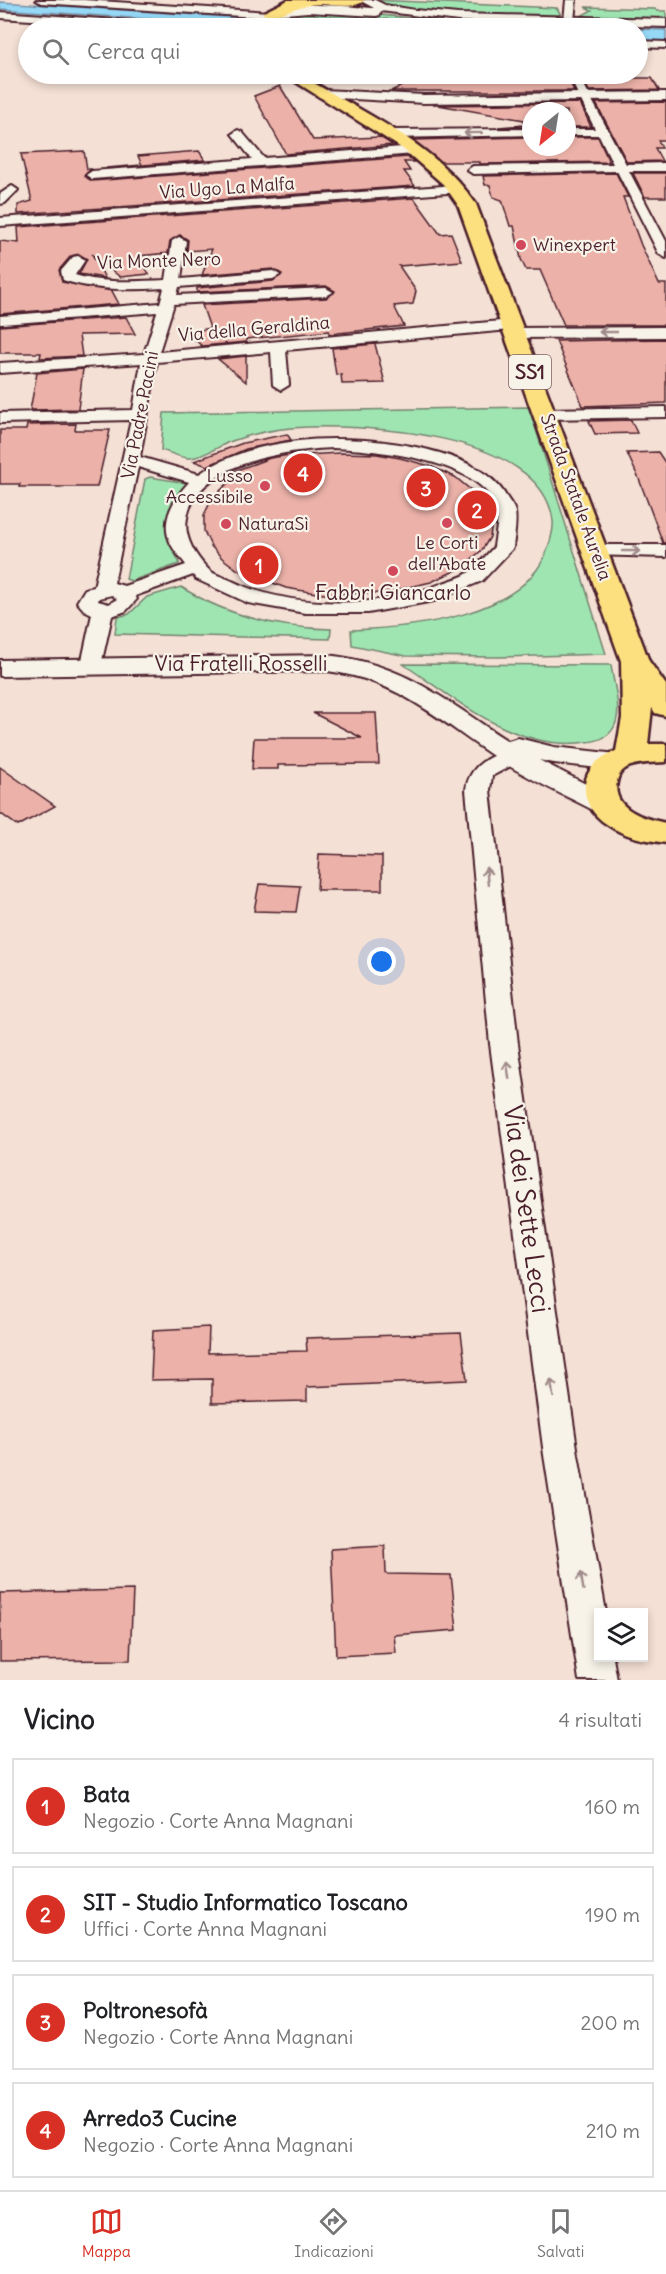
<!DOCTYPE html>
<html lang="it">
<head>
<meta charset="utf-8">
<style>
  body { margin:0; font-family:Delius,sans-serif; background:#f6f6f6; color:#202124 }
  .controls { position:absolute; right:18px; bottom:18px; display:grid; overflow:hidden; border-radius:0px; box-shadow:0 3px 9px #0003 }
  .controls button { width:54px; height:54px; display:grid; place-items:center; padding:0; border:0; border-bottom:2px solid #e0e0e0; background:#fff; color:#202124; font:30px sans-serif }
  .compass { position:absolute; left:522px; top:102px; width:54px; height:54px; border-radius:50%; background:#fff; box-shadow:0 3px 9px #0003; rotate:210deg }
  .you { position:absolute; left:382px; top:962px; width:21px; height:21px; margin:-15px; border:4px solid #fff; border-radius:50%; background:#1a73e8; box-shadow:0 0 0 9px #1a73e833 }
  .badge { display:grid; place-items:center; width:39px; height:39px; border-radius:50%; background:#d93025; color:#fff; font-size:20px; font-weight:700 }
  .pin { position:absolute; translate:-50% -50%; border:3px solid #fff; box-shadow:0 2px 6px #0006 }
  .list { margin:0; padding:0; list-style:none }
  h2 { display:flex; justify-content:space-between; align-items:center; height:78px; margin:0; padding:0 24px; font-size:26px }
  h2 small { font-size:20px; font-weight:400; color:#757577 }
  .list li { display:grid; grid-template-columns:39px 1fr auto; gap:18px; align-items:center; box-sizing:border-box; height:96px; margin:0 12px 12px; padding:0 12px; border:2px solid #e0e0e0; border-radius:0px }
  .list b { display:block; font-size:22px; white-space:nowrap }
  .list p { margin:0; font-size:20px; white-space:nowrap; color:#757577 }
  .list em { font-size:20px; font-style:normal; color:#757577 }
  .icon { flex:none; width:33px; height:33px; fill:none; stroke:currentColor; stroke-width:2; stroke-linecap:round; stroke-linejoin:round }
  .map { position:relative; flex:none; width:666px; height:1680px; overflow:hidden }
  .search { position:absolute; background:#fff; box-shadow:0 3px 9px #0003; left:18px; right:18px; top:18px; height:66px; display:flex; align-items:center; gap:15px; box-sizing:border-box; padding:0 21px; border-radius:33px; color:#757577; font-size:22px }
  .sheet { height:510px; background:#fff }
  nav { display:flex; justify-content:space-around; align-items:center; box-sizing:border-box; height:84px; border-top:2px solid #e0e0e0; background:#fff; font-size:16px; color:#757577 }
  nav a { display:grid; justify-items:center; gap:3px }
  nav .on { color:#d93025 }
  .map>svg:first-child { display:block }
  .green { fill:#9fe5b2; stroke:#74826e; stroke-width:1.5 }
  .water { fill:#95d9f7; stroke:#778fa5; stroke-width:1.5 }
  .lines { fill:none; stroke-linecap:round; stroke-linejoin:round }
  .shore { stroke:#68697d; stroke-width:1.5 }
  .building { fill:#ecb2a9; stroke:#4a1f2b; stroke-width:1.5 }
  .minor-casing { stroke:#4a1f2b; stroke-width:4 }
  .tertiary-casing { stroke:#4a1f2b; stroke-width:4 }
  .primary-casing { stroke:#4a1f2b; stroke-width:5 }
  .minor { fill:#f7f3e8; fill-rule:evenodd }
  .tertiary { fill:#f7f3e8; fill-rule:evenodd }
  .primary { fill:#fce080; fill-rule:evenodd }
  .oneway { stroke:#a0898a }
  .poi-dot { fill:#d1495b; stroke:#f7f3e8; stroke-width:2 }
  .labels { text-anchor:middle; stroke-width:4.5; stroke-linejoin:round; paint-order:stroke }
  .far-street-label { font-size:18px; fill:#4a1f2b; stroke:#f7f3e8 }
  .far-poi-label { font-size:18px; fill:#4a1f2b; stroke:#f7f3e8; text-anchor:start }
  .shield { fill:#f7f3e8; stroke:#7e5f64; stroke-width:1.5 }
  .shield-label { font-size:20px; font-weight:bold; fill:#4a1f2b }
  .poi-label { font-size:21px; fill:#4a1f2b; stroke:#f7f3e8 }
  .street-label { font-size:21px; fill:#4a1f2b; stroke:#f7f3e8 }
  .near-street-label { font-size:26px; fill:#4a1f2b; stroke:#f7f3e8 }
</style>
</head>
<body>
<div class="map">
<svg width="666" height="1680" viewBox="0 0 666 1680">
  <rect width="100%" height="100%" fill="#f4e0d5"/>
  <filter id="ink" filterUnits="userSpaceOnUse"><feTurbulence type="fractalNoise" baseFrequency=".0167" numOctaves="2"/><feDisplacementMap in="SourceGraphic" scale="12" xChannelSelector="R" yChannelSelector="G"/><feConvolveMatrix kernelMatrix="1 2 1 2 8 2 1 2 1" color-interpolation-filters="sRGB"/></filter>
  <g filter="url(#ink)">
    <g class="green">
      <path d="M 374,0 L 557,8 L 560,13 L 559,17 L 429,12 L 387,7 Z"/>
      <path d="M 585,7 L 655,9 L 657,11 L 666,11 L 666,20 L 579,17 L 592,10 Z"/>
      <path d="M 318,9 L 443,21 L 281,16 L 279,13 Z"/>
      <path d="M 529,407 L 606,654 L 497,657 L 406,656 L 352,645 L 351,630 C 411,628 526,617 548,548 C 551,539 554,530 553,521 C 543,431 357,423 291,428 C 270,430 248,435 229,442 C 218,447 204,456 191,458 C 183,459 169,452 161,450 L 164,413 Z"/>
      <path d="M 150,477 L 187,483 C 165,517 156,523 179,561 L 179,564 L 131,581 L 126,579 L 145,479 Z"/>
      <path d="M 181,587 C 227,616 277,628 331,629 L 330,639 L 115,634 L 117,617 L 129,614 L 147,597 Z"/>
      <path d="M 403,664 L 611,665 C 613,682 623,711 614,727 C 609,737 598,741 587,742 C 518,753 457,700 403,664 Z"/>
    </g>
    <g class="water">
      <path d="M 0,2 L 246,18 L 607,28 L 279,28 L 0,9 Z"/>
      <path d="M 638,29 L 666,30 L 666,41 L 638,40 Z"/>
    </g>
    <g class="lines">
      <path class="shore" d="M 243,28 L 246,24 L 388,28"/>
    </g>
    <g class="building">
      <path d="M 428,74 L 441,79 L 458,80 L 569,80 L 574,91 L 391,91 Z"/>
      <path d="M 635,78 L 652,78 L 659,90 L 589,91 L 583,79 Z"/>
      <path d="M 280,86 L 313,140 L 380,137 L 393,145 L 286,154 L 254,96 Z"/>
      <path d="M 666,102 L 666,140 L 658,140 L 662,148 L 655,148 L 662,161 L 627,162 L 596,103 Z"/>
      <path d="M 580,103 L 591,127 L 567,127 L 567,111 L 531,111 L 531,127 L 498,127 L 524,125 L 524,120 L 438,105 Z"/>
      <path d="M 531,137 L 531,147 L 567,147 L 567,137 L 598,137 L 609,162 L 480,164 L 480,162 L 441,162 L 413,140 Z"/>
      <path d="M 84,151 L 87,169 L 91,169 L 84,176 L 92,181 L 408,157 L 414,162 L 404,162 L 410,171 L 404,171 L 415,186 L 18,214 L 18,205 L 32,201 L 21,154 Z"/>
      <path d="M 199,151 L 205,160 L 106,168 L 142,165 L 138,156 Z"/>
      <path d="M 616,173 L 628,197 L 623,197 L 641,245 L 659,284 L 666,284 L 666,325 L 564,325 L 540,270 L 526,270 L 521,259 L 514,226 L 510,226 L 502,200 L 493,197 L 490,185 L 485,185 L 483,176 Z"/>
      <path d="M 633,173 L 666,173 L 666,197 L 645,197 Z"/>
      <path d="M 414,198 L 440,234 L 451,233 L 462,261 L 399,266 L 416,291 L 413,304 L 394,306 L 404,326 L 329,334 L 329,331 L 246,339 L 246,342 L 202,346 L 187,333 L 210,328 L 202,305 L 326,298 L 335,291 L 326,286 L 197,292 L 197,288 L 273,281 L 282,274 L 273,269 L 202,275 L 212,249 L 187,251 L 188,240 L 180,235 L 170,241 L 168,253 L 139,256 L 149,274 L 120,277 L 92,254 L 105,278 L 79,274 L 87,259 L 79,254 L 71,256 L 59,270 L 62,282 L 112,291 L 119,304 L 0,314 L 0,241 L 19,243 L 18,227 Z"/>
      <path d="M 126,317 L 135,334 L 79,335 L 82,356 L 40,358 L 41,353 L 0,353 L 0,326 Z"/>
      <path d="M 666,339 L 666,403 L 583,406 L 556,341 Z"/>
      <path d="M 375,344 L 385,383 L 342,384 L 341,374 L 336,375 L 332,348 Z"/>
      <path d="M 246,356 L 246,382 L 218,359 Z"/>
      <path d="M 83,369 L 78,409 L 30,410 L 37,373 Z"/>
      <path d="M 631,420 L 637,433 L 595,434 L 589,421 Z"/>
      <path d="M 76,424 L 75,430 L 110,430 L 97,487 L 19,487 L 20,484 L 0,484 L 0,430 L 26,430 L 27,425 Z"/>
      <path d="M 287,434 L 291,440 L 246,449 L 207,466 L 194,461 L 243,443 Z"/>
      <path d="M 658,452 L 666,464 L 666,543 L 663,543 L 639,479 L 627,453 Z"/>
      <path d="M 303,453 L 305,455 L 340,453 L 377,454 L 400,458 L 430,466 L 455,477 L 483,500 L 492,522 L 490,537 L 482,550 L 461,568 L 431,582 L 383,593 L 322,594 L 286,588 L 238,570 L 222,558 L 211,546 L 204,531 L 204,515 L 212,499 L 234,477 L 226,474 L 270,458 Z"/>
      <path d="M 313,713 L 376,713 L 379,764 L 278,765 L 278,769 L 252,769 L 254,738 L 362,738 Z"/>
      <path d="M 0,767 L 55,806 L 18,826 L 0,813 Z"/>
      <path d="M 319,854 L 382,856 L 382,890 L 317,890 Z"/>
      <path d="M 259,884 L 300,886 L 296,912 L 254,911 Z"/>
      <path d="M 209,1327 L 208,1353 L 307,1351 L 306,1338 L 461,1333 L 467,1380 L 307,1387 L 307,1401 L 212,1403 L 212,1379 L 151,1380 L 153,1330 Z"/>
      <path d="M 385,1546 L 386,1574 L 451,1575 L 457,1630 L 394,1635 L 396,1653 L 336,1656 L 331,1549 Z"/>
      <path d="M 133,1590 L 130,1660 L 0,1661 L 0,1593 Z"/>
    </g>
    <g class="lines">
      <defs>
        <g id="minor">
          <path d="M 36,0 L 84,0 L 269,12 L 274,15 L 269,18 L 41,3 Z"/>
          <path d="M 566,0 L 576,0 L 574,21 L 569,24 L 564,21 Z"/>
          <path d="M 0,12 L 191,25 L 196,28 L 155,28 L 0,18 Z"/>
          <path d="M 638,41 L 666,42 L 666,48 L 638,47 Z"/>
          <path d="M 436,74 L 578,74 L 626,164 L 666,163 L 666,171 L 629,171 L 666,241 L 666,258 L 659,254 L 617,171 L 473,174 L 467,170 L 473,166 L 613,164 L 599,135 L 567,135 L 567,129 L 595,129 L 570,78 L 441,77 Z"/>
          <path d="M 531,129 L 531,135 L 393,138 L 387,134 L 393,130 Z"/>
          <path d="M 238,130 L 242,132 L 264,158 L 415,146 L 421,150 L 415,154 L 92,179 L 86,175 L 92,171 L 252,159 L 232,134 Z"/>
          <path d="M 457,185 L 461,186 L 463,189 L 461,192 L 0,226 L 0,218 Z"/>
          <path d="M 12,186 L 18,190 L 5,203 L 0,204 L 0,194 Z"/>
          <path d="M 179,237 L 186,241 L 181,279 L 273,271 L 280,275 L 273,279 L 179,287 L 177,295 L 326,288 L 333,292 L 326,296 L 174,304 L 159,352 L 512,320 L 520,325 L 516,328 L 666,327 L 666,337 L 515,338 L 507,333 L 510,330 L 286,350 L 289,385 L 281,390 L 273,385 L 271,352 L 157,362 L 140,457 L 199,474 C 228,454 263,445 298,441 C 352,434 476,443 506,496 C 509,501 514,507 515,512 C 517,523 514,537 513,548 L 482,581 L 434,601 L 368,613 L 305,613 L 248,603 L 196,579 L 193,575 L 135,596 L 137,599 L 126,611 L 112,616 L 101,665 L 98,669 L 91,671 L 84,669 L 81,665 L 92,614 L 84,610 L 77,602 L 85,589 L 94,587 L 131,420 L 0,423 L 0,413 L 133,410 L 141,363 L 0,373 L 0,363 L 144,354 L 157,312 L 2,324 L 0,324 L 0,316 L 160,303 L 164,288 C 130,290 96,291 63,280 L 61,271 L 73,257 L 78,256 L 85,260 L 75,275 C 104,284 136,281 166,280 L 172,241 ZM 333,448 C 376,450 483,459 497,510 C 499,521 495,537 494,547 C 486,555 478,566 468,573 C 461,578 451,580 443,583 C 380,609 291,610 230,580 C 224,577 214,575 209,570 C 196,557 183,537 187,518 C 196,462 288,450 333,448 ZM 138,467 L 189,482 C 175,497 160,520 170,542 C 173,550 181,558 186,565 L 124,586 L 114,583 ZM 112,595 L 117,599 L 109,604 L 98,601 L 99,598 Z"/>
          <path d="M 666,407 L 666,417 L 545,419 L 537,414 L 545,409 Z"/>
          <path d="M 596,545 L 666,545 L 666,557 L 589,555 L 587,551 L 589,547 Z"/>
          <path d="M 512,749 L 520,751 L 523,756 L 520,761 L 492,776 L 490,790 L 518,1044 L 578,1455 L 606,1612 L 598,1612 L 598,1658 L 613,1658 L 617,1680 L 579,1680 L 544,1455 L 490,1044 L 466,790 C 469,765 490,755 512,749 Z"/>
        </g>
        <g id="tertiary">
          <path d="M 359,0 L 375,0 L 385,5 L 415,10 L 458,14 L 666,19 L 666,27 L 458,21 L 381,11 L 380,15 L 376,16 L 308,12 L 274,15 L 268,11 C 282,0 353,7 374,8 Z"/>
          <path d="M 324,90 L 424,95 L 666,92 L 666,100 L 424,103 L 319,97 L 317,94 L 319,91 Z"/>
          <path d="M 327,655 C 406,664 444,700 508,741 L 518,738 L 554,747 L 626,755 L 630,761 L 626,767 L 616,770 L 554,763 L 539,760 L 615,799 L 620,805 L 615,811 L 605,814 L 595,811 C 564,795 531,780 501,761 C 443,724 399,679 327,671 L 0,676 L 0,660 Z"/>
        </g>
        <g id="primary">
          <path d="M 288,0 L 365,0 C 355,10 333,4 319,4 C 300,4 287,13 269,17 L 262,13 Z"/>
          <path d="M 283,74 L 299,74 C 362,113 433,141 476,204 L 649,661 L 666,685 L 666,716 L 655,713 L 652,708 L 648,744 L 666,744 L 666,762 C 653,763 640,762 628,767 C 622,770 618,775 617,782 C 611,809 645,819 666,823 L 666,843 C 646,840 625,837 608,825 C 574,803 578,764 616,751 L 622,718 L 621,661 L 458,205 L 444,185 L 403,149 Z"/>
        </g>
      </defs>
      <use href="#minor" class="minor-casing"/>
      <use href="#tertiary" class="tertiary-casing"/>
      <use href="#primary" class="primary-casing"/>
      <use href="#minor" class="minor"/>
      <use href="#tertiary" class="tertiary"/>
      <use href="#primary" class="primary"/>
    </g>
    <defs><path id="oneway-shaft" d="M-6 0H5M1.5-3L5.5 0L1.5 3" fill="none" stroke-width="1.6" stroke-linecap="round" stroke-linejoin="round" transform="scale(1.5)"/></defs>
    <g class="oneway">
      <use href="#oneway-shaft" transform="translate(473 133) rotate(179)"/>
      <use href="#oneway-shaft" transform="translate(608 332) rotate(180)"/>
      <use href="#oneway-shaft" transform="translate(631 551)"/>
      <use href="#oneway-shaft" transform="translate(487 876) rotate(-96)"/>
      <use href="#oneway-shaft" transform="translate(508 1070) rotate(-98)"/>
      <use href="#oneway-shaft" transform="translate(552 1388) rotate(-98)"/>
      <use href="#oneway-shaft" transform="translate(582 1581) rotate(-99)"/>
    </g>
  </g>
  <g class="poi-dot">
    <circle cx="521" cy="245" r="6"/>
    <circle cx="265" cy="486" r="6"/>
    <circle cx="447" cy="523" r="6"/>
    <circle cx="226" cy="524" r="6"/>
    <circle cx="393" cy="571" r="6"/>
  </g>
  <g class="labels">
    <g class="far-street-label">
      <text transform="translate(227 188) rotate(-4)" y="6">Via Ugo La Malfa</text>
      <text transform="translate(159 261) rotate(-2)" y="6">Via Monte Nero</text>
      <text transform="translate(254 329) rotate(-5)" y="6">Via della Geraldina</text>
      <text transform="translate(140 415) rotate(-79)" y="6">Via Padre Pacini</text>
      <text transform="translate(576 497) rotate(70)" y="6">Strada Statale Aurelia</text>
    </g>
    <g class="far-poi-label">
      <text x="533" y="251">Winexpert</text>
      <text x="253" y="482" text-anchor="end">Lusso<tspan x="253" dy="21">Accessibile</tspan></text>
      <text x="238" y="530">NaturaSì</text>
      <text x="447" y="549" text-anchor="middle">Le Corti<tspan x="447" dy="21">dell'Abate</tspan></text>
    </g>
    <rect class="shield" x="509" y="355" width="42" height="34" rx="4.5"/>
    <g class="shield-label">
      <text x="530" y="379">SS1</text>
    </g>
    <g class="poi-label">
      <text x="393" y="600">Fabbri Giancarlo</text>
    </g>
    <g class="street-label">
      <text x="241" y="671">Via Fratelli Rosselli</text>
    </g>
    <g class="near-street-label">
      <text transform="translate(527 1209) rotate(82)" y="9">Via dei Sette Lecci</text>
    </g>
  </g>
</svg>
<div class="controls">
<button><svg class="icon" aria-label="layers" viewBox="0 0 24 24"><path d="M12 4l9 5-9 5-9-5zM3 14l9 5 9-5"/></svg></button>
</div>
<svg class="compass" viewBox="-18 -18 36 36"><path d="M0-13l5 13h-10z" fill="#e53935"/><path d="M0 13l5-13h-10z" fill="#757577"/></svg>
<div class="you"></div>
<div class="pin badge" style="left:259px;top:565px">1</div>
<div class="pin badge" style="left:477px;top:510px">2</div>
<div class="pin badge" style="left:426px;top:488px">3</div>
<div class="pin badge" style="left:303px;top:473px">4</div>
<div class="search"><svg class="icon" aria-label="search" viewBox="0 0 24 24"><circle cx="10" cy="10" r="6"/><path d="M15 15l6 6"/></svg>Cerca qui</div>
</div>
<section class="sheet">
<h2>Vicino<small>4 risultati</small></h2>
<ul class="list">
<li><span class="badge">1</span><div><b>Bata</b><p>Negozio · Corte Anna Magnani</p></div><em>160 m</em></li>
<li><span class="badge">2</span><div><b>SIT - Studio Informatico Toscano</b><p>Uffici · Corte Anna Magnani</p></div><em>190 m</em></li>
<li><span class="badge">3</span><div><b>Poltronesofà</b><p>Negozio · Corte Anna Magnani</p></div><em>200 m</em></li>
<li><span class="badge">4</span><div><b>Arredo3 Cucine</b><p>Negozio · Corte Anna Magnani</p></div><em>210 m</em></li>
</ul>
</section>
<nav>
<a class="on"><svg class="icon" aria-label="map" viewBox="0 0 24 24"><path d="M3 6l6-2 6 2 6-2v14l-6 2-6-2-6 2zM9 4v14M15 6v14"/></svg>Mappa</a>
<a><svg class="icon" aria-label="directions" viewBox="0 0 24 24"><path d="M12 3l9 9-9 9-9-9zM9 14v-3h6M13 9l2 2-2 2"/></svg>Indicazioni</a>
<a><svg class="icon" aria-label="saved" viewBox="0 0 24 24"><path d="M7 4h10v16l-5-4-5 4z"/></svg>Salvati</a>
</nav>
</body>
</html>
